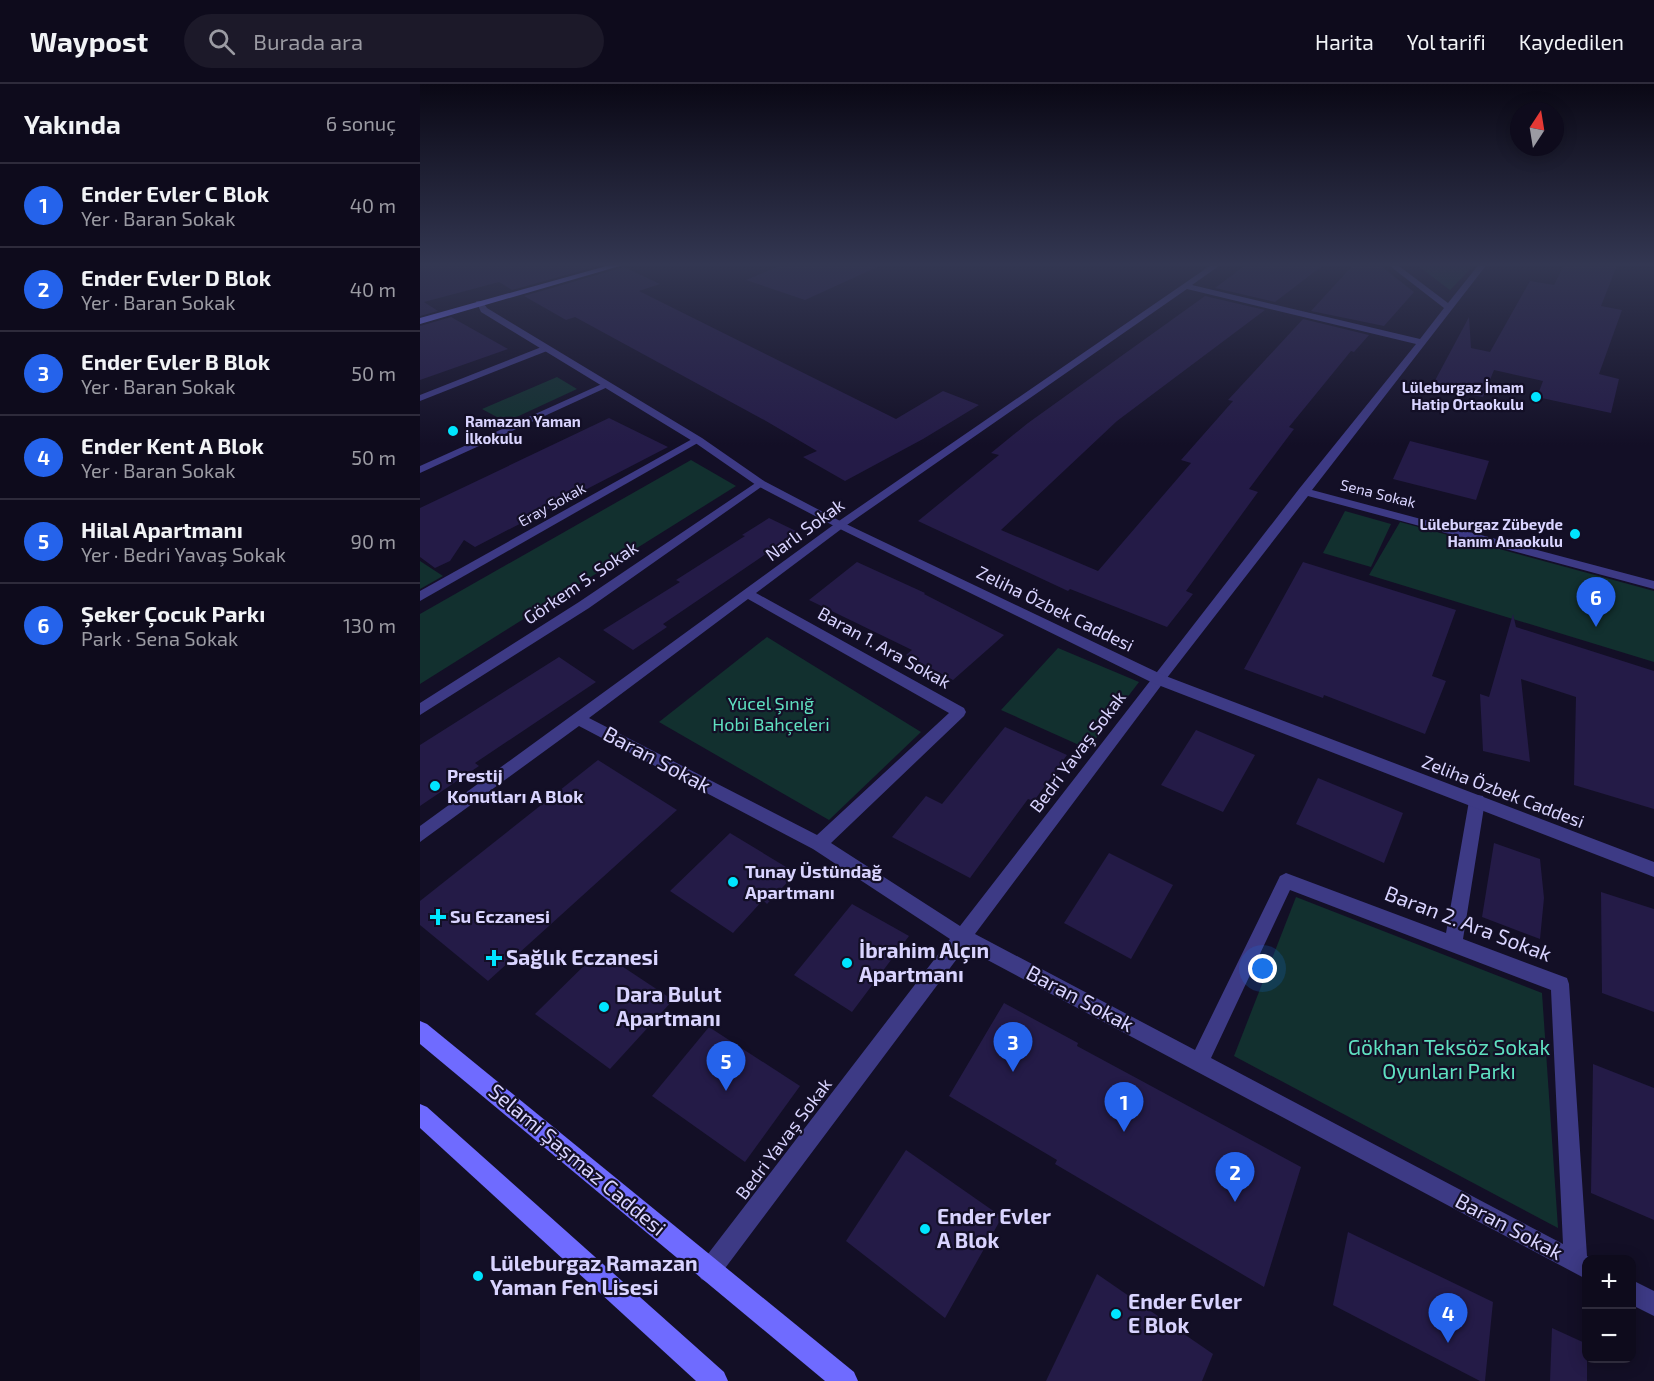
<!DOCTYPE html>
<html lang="tr">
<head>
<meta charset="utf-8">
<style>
  body { margin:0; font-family:"Exo 2",sans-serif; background:#1c1929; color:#f1f3f6 }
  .controls { position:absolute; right:18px; bottom:18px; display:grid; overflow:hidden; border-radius:12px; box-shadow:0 3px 15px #0003 }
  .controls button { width:54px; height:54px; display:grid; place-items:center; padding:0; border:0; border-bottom:2px solid #2e2b3b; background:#0e0b1c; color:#f1f3f6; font:30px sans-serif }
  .compass { position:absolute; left:1090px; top:18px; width:54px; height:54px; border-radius:50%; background:#0e0b1c; box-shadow:0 3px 15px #0003; rotate:12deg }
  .you { position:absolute; left:843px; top:885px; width:21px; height:21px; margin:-15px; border:4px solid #fff; border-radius:50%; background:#1a73e8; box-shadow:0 0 0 9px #1a73e833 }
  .badge { display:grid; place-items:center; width:39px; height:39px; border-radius:50%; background:#2563eb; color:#fff; font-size:20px; font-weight:700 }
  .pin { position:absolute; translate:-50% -50px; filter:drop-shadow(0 2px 3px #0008) }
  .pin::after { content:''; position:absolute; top:32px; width:21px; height:18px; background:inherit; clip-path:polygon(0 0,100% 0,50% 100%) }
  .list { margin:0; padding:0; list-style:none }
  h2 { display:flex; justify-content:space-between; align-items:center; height:78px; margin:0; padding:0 24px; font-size:26px }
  h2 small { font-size:20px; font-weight:400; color:#9b9ba3 }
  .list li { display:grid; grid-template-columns:39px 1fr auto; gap:18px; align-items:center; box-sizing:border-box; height:84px; padding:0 24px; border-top:2px solid #2e2b3b }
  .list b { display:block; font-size:22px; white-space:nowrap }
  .list p { margin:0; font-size:20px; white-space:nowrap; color:#9b9ba3 }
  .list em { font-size:20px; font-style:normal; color:#9b9ba3 }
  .icon { flex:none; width:33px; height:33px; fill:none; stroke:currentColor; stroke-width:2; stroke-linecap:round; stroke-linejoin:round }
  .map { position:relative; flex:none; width:1234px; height:1297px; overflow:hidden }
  header { display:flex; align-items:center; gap:36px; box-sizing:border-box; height:84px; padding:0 30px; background:#0e0b1c; border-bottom:2px solid #2e2b3b }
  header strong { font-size:28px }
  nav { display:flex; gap:33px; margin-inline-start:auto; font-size:21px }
  .search { width:420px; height:54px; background:#1c1929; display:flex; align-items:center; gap:15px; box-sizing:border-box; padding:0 21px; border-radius:33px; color:#9b9ba3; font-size:22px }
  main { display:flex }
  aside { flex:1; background:#0e0b1c }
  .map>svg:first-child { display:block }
  .green { fill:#12302f }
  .building { fill:#241b47 }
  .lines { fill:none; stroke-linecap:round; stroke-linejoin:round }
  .minor { fill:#3d3a85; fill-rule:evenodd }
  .tertiary { fill:#3d3a85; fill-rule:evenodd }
  .secondary { fill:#6f6bff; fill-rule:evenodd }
  .poi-dot { fill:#00e5ff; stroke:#130f26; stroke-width:2 }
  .labels { text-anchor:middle; stroke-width:4.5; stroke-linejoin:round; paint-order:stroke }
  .far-poi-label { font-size:15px; font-weight:bold; fill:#d9d4ff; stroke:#130f26; text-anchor:end }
  .far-street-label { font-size:15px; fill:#d9d4ff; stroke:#130f26 }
  .street-label { font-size:18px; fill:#d9d4ff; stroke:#130f26 }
  .park-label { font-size:18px; fill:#5fe0c0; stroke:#130f26 }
  .poi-label { font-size:18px; font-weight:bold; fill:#d9d4ff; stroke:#130f26; text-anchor:start }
  .near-street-label { font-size:21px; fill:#d9d4ff; stroke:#130f26 }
  .near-poi-label { font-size:21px; font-weight:bold; fill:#d9d4ff; stroke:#130f26; text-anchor:start }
  .near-park-label { font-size:21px; fill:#5fe0c0; stroke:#130f26 }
</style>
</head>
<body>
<header>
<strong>Waypost</strong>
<div class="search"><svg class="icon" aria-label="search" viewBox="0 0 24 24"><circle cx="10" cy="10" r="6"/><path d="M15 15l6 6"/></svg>Burada ara</div>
<nav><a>Harita</a><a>Yol tarifi</a><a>Kaydedilen</a></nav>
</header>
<main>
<aside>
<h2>Yakında<small>6 sonuç</small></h2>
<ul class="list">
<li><span class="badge">1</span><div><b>Ender Evler C Blok</b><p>Yer · Baran Sokak</p></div><em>40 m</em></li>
<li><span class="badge">2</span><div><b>Ender Evler D Blok</b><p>Yer · Baran Sokak</p></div><em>40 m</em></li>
<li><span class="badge">3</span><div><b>Ender Evler B Blok</b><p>Yer · Baran Sokak</p></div><em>50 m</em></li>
<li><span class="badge">4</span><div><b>Ender Kent A Blok</b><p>Yer · Baran Sokak</p></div><em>50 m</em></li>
<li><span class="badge">5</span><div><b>Hilal Apartmanı</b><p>Yer · Bedri Yavaş Sokak</p></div><em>90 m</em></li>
<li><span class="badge">6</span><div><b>Şeker Çocuk Parkı</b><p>Park · Sena Sokak</p></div><em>130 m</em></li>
</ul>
</aside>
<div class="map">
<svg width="1234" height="1297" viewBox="0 0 1234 1297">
  <rect width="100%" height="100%" fill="#130f26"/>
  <g class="green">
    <path d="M 994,179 L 1056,179 L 1030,206 Z"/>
    <path d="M 137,293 L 157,305 L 86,338 L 62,325 Z"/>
    <path d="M 271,376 L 316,402 L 0,600 L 0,530 Z"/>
    <path d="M 925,427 L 971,440 L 951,483 L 903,469 Z"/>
    <path d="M 980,438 L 1234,507 L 1234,578 L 949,491 Z"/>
    <path d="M 0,477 L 23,492 L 0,505 Z"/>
    <path d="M 347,553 L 501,648 L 409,736 L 239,638 Z"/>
    <path d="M 638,564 L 719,598 L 668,665 L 581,626 Z"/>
    <path d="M 876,813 L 1122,909 L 1138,1144 L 814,972 Z"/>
  </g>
  <g class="building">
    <path d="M 0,179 L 189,179 L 92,206 L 79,198 L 4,218 L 18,227 L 0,232 Z"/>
    <path d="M 367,179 L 466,179 L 385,216 L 326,196 Z"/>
    <path d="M 828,179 L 906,179 L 855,218 L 795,204 Z"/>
    <path d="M 935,179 L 957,179 L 994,208 L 964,242 L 891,227 Z"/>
    <path d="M 1145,179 L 1198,179 L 1181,222 L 1202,226 L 1179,290 L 1199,295 L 1191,329 L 1117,313 L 1123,297 L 1074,286 L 1063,313 L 1011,304 L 1049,233 L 1051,264 L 1070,268 L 1110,197 L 1134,201 Z"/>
    <path d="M 204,183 L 240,200 L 219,207 L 476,335 L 523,307 L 559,321 L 503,355 L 425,397 L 383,373 L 397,367 L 346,337 L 155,233 L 146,236 L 104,212 Z"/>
    <path d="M 785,212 L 845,226 L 697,337 L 581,446 L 678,487 L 771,379 L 761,376 L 813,317 L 808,316 L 883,235 L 949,251 L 934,268 L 931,267 L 869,343 L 874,345 L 829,405 L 838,408 L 766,507 L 773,510 L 747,543 L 650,505 L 648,507 L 498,437 L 579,371 L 571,369 L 608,339 Z"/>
    <path d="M 31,233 L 88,265 L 0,296 L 0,242 Z"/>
    <path d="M 189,334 L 248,363 L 55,463 L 44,456 L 30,477 L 15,484 L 0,473 L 0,424 Z"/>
    <path d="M 990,357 L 1069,377 L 1056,416 L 973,395 Z"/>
    <path d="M 349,434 L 378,448 L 243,540 L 247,543 L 213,566 L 183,546 L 260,498 L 256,496 L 325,452 L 322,451 Z"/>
    <path d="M 437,478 L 505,509 L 504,510 L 584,551 L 533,596 L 486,571 L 492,566 L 389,516 Z"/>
    <path d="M 883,478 L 1036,526 L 1012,592 L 1026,597 L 1005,650 L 904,611 L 903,614 L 824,585 Z"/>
    <path d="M 1093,530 L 1096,543 L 1234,587 L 1234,725 L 1154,701 L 1156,613 L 1101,595 L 1110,678 L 1063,667 L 1060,610 L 1069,613 Z"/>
    <path d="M 139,573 L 176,598 L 55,679 L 59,682 L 0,722 L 0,661 Z"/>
    <path d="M 585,643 L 647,671 L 614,717 L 608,715 L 550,794 L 472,753 L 506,712 L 522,720 Z"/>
    <path d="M 776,646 L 835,671 L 803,728 L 741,701 Z"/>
    <path d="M 178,676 L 257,726 L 68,897 L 0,841 L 0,817 Z"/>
    <path d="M 898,694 L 983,729 L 964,779 L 876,740 Z"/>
    <path d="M 310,749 L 376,789 L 347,820 L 343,816 L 313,849 L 250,807 Z"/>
    <path d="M 1074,759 L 1120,775 L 1124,814 L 1120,855 L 1062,833 Z"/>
    <path d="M 689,769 L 753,801 L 711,875 L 644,839 Z"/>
    <path d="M 1181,808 L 1234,825 L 1234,928 L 1182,909 Z"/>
    <path d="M 432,820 L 489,852 L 432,928 L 374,891 Z"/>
    <path d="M 179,867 L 253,916 L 190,985 L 115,930 Z"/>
    <path d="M 584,919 L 658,959 L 657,962 L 881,1083 L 844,1203 L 635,1080 L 637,1076 L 529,1012 Z"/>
    <path d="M 289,943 L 380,1002 L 325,1078 L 232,1012 Z"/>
    <path d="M 1173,980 L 1234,1004 L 1234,1136 L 1171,1109 Z"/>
    <path d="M 486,1066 L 582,1133 L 525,1234 L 426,1157 Z"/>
    <path d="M 928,1148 L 1073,1218 L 1065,1297 L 1060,1297 L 913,1221 Z"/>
    <path d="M 677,1190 L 793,1270 L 782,1297 L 626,1297 Z"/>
    <path d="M 1132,1244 L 1167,1260 L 1167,1297 L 1130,1297 Z"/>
  </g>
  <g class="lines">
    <g class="minor">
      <path d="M 794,179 L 803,179 L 772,201 L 1000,255 L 1024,224 L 966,179 L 975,179 L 1028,219 L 1060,179 L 1068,179 L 892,406 L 1234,497 L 1234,505 L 888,412 L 743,599 L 555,850 L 775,966 L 860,792 L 866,789 L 1026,849 L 1049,717 L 1051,712 L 1057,711 L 1063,712 L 1065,717 L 1043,855 L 1147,894 L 1149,900 L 1167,1172 L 1174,1176 L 1166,1176 L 1166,1195 L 545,864 L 297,1195 L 289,1199 L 281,1195 L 277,1187 L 281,1179 L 530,855 L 393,765 L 159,642 L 0,758 L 0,742 L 416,439 ZM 767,205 L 996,260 L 879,405 L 540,842 L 411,759 L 544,632 L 546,628 L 544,624 L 336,509 L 424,443 ZM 328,515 L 529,629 L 397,751 L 169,634 ZM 870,806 L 1131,906 L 1143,1160 L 791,974 Z"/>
      <path d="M 124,262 L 129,265 L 127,267 L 0,317 L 0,311 Z"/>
      <path d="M 184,299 L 192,301 L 0,389 L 0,382 Z"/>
      <path d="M 274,354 L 283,356 L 0,517 L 0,507 Z"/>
      <path d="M 340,396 L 344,397 L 344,401 L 169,524 L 0,631 L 0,619 L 159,518 Z"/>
      <path d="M 1212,1196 L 1234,1207 L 1234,1232 L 1212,1221 Z"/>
    </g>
    <path class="tertiary" d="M 56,217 L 62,217 L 67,224 L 282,354 L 344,397 L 424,439 L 743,591 L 1234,778 L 1234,793 L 733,599 L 416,443 L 336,401 L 274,358 L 61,228 Z"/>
    <g class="secondary">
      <path d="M 197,179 L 210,179 L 0,240 L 0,234 Z"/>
      <path d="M 0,937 L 7,940 L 434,1288 L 438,1297 L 405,1297 L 0,960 Z"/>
      <path d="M 0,1020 L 7,1023 L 304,1288 L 308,1297 L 276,1297 L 0,1044 Z"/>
    </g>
  </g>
  <linearGradient id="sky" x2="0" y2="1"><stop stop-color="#0a0815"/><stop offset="0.5" stop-color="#333752"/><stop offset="1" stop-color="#333752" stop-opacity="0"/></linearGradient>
  <rect width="1234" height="361" fill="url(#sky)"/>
  <g class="poi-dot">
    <circle cx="1116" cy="313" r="6"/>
    <circle cx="33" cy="347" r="6"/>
    <circle cx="1155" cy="450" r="6"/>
    <circle cx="15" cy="702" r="6"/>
    <circle cx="313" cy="798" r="6"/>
    <path d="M15 824h6v6h6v6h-6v6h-6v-6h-6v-6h6z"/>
    <path d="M71 865h6v6h6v6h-6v6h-6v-6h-6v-6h6z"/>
    <circle cx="427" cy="879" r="6"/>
    <circle cx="184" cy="923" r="6"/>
    <circle cx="505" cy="1145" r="6"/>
    <circle cx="58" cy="1192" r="6"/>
    <circle cx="696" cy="1230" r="6"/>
  </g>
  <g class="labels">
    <g class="far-poi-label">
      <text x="1104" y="309">Lüleburgaz İmam<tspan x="1104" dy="17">Hatip Ortaokulu</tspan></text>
      <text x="45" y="343" text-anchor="start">Ramazan Yaman<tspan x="45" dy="17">İlkokulu</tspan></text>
      <text x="1143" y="446">Lüleburgaz Zübeyde<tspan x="1143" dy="17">Hanım Anaokulu</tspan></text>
    </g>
    <g class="far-street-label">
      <text transform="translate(958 410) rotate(14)" y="5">Sena Sokak</text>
      <text transform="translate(132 421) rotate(-29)" y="5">Eray Sokak</text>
    </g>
    <g class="street-label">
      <text transform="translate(385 446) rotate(-36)" y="6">Narlı Sokak</text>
      <text transform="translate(161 499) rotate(-34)" y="6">Görkem 5. Sokak</text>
      <text transform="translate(635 525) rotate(26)" y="6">Zeliha Özbek Caddesi</text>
      <text transform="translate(464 564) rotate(29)" y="6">Baran 1. Ara Sokak</text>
      <text transform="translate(658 668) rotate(-53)" y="6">Bedri Yavaş Sokak</text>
      <text transform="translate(1083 708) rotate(21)" y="6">Zeliha Özbek Caddesi</text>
      <text transform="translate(364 1055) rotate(-53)" y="6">Bedri Yavaş Sokak</text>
    </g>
    <g class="park-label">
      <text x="351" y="626">Yücel Şınığ<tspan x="351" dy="21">Hobi Bahçeleri</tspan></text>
    </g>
    <g class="poi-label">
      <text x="27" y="698">Prestij<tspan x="27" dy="21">Konutları A Blok</tspan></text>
      <text x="325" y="794">Tunay Üstündağ<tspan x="325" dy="21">Apartmanı</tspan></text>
      <text x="30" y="839">Su Eczanesi</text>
    </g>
    <g class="near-street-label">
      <text transform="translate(237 676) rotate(28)" y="7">Baran Sokak</text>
      <text transform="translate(1048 840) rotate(21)" y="7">Baran 2. Ara Sokak</text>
      <text transform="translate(660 915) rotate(28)" y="7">Baran Sokak</text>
      <text transform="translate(157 1076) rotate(40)" y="7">Selami Şaşmaz Caddesi</text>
      <text transform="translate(1089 1143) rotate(28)" y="7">Baran Sokak</text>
    </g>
    <g class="near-poi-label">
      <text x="439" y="874">İbrahim Alçın<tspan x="439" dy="24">Apartmanı</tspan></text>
      <text x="86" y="881">Sağlık Eczanesi</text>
      <text x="196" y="918">Dara Bulut<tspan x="196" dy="24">Apartmanı</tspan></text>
      <text x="517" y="1140">Ender Evler<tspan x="517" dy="24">A Blok</tspan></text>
      <text x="70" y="1187">Lüleburgaz Ramazan<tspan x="70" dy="24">Yaman Fen Lisesi</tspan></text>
      <text x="708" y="1225">Ender Evler<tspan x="708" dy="24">E Blok</tspan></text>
    </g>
    <g class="near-park-label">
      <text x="1029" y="971">Gökhan Teksöz Sokak<tspan x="1029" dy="24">Oyunları Parkı</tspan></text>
    </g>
  </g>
</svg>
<div class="controls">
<button>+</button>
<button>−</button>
</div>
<svg class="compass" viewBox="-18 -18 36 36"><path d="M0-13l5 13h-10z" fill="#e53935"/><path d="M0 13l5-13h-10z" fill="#9b9ba3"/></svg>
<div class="you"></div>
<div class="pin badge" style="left:704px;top:1048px">1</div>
<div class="pin badge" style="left:815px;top:1118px">2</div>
<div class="pin badge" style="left:593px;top:988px">3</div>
<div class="pin badge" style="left:1028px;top:1259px">4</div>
<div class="pin badge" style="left:306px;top:1007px">5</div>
<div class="pin badge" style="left:1176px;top:543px">6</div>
</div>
</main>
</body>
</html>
